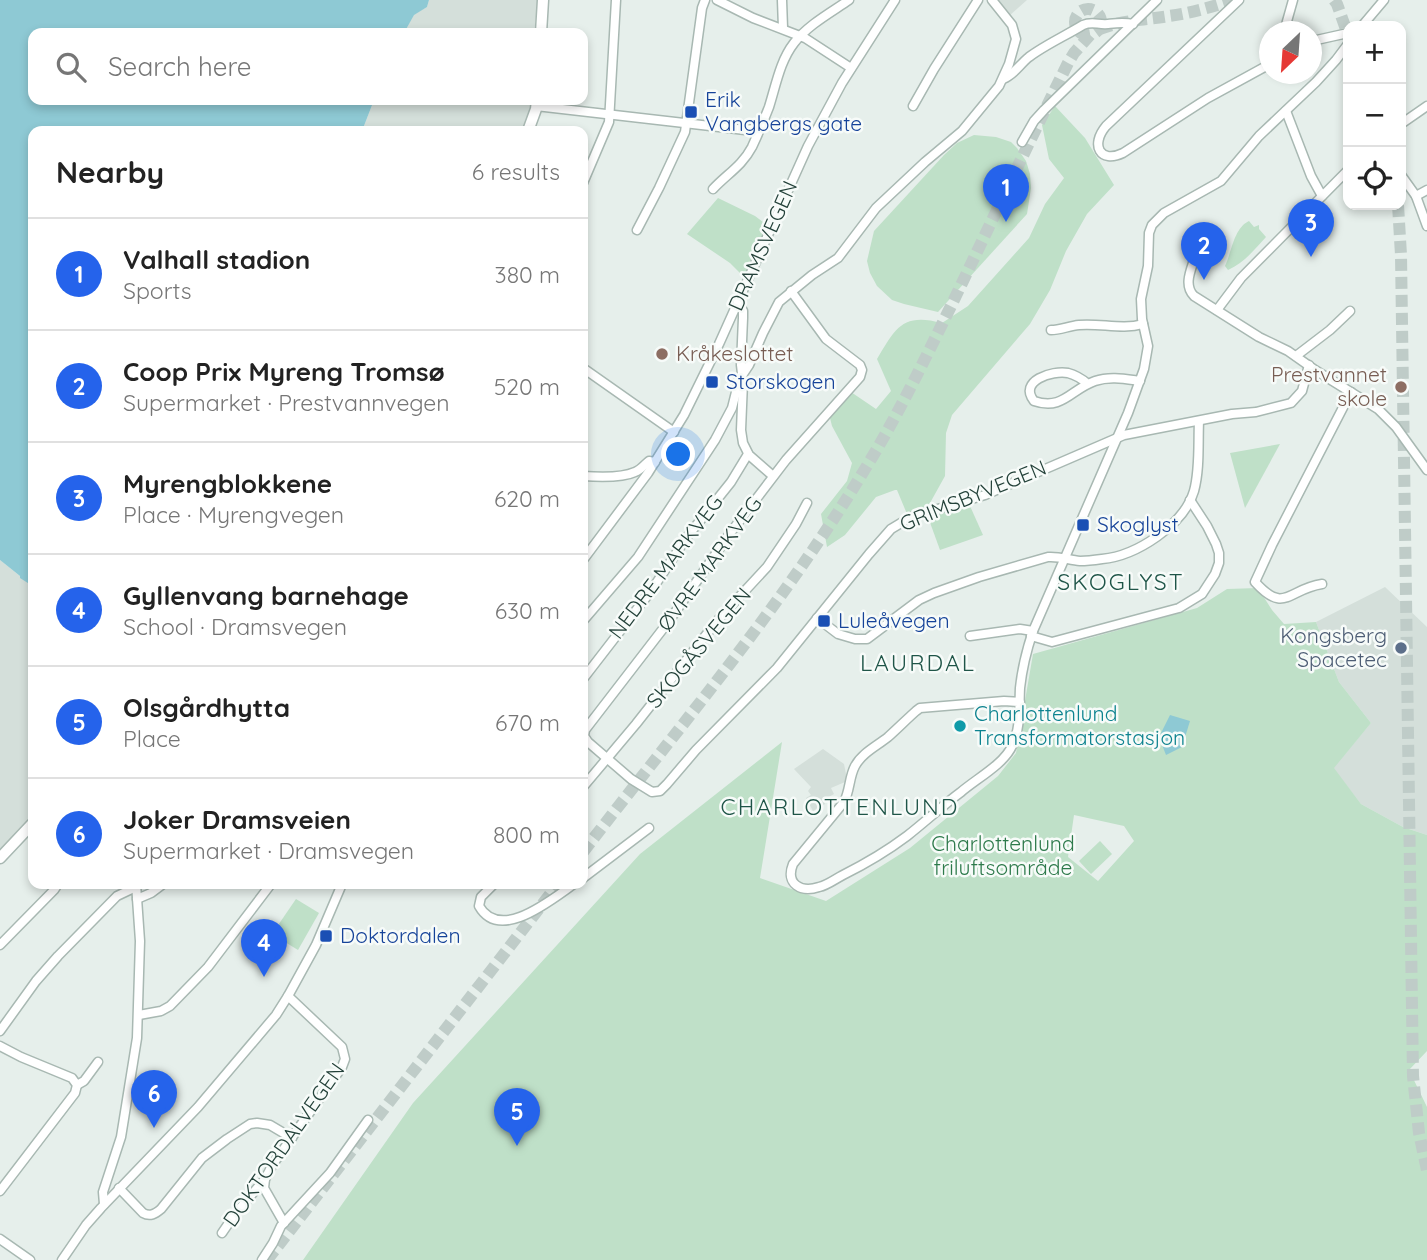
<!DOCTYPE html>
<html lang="en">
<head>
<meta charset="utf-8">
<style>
  body { margin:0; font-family:Quicksand,sans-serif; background:#f6f6f6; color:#222 }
  .controls { position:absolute; right:21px; top:21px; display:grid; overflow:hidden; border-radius:14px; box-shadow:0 4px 10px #0003 }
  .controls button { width:63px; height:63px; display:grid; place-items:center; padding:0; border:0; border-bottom:2px solid #e0e0e0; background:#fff; color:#222; font:35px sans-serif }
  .compass { position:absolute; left:1259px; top:21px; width:63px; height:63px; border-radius:50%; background:#fff; box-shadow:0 4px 10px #0003; rotate:205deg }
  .you { position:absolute; left:679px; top:455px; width:24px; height:24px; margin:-18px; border:5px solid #fff; border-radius:50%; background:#1a73e8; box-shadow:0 0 0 10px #1a73e833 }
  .badge { display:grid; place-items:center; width:46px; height:46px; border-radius:50%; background:#2563eb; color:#fff; font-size:23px; font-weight:700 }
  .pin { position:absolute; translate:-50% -58px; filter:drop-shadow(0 2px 4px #0008) }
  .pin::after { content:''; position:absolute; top:37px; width:24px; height:21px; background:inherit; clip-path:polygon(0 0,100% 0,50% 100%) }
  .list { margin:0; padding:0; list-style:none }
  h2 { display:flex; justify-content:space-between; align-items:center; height:91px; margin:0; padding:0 28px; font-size:30px }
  h2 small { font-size:23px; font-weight:400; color:#767676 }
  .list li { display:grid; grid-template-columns:46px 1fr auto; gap:21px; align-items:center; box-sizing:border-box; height:112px; padding:0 28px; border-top:2px solid #e0e0e0 }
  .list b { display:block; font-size:26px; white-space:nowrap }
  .list p { margin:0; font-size:23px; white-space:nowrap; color:#767676 }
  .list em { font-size:23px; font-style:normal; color:#767676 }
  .icon { flex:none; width:38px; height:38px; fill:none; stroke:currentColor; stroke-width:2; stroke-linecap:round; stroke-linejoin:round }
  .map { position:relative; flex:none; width:1427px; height:1260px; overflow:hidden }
  .search { position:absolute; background:#fff; box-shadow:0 4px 10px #0003; left:28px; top:28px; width:560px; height:77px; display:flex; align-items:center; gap:18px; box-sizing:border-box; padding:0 24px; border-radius:14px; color:#767676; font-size:26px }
  .panel { position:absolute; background:#fff; box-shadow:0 4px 10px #0003; left:28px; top:126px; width:560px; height:763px; border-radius:14px }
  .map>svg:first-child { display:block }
  .built { fill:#d4dfda }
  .green { fill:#bfe0c8; fill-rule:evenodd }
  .water { fill:#8ec9d4 }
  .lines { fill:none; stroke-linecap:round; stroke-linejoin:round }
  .primary-tunnel { stroke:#bfccc8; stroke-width:12; stroke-dasharray:12 6; stroke-linecap:butt }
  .minor-casing { stroke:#a8b8b2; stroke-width:11 }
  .tertiary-casing { stroke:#a8b8b2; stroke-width:13 }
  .minor { stroke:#fff; stroke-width:8 }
  .tertiary { stroke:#fff; stroke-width:10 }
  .transit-dot { fill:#1a4fb4; stroke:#f7fbf9; stroke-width:2.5 }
  .education-dot { fill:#8d6e63; stroke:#f7fbf9; stroke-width:2.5 }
  .service-dot { fill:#5c6f8a; stroke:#f7fbf9; stroke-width:2.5 }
  .culture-dot { fill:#0f9aa8; stroke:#f7fbf9; stroke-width:2.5 }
  .labels { text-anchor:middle; stroke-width:5; stroke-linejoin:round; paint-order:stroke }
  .transit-label { font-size:21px; fill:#164399; stroke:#f7fbf9; text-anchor:start }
  .street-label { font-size:21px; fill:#24423a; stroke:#f7fbf9 }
  .education-label { font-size:21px; fill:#785e54; stroke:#f7fbf9; text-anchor:start }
  .service-label { font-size:21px; fill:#4e5e75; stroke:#f7fbf9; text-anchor:end }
  .culture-label { font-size:21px; fill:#0d838f; stroke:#f7fbf9; text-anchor:start }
  .park-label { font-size:21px; fill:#2d7a4b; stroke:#f7fbf9 }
  .neighbourhood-label { font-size:23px; letter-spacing:2px; fill:#1f5548; stroke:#f7fbf9 }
</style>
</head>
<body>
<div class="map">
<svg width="1427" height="1260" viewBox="0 0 1427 1260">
  <rect width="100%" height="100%" fill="#e6efeb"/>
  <g class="built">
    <path d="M 429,0 L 538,0 L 534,33 L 404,33 L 414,14 L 427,7 Z"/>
    <path d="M 997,0 L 1027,0 L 1009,16 Z"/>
    <path d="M 374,100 L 533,100 L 526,131 L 362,131 Z"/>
    <path d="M 0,560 L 31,585 L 33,582 L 33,818 L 0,853 Z"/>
    <path d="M 1385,587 L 1427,627 L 1427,835 L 1403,827 L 1361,804 L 1333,768 L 1371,723 L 1339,682 L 1316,622 Z"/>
    <path d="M 823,749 L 844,764 L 847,779 L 845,782 L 831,788 L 834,794 L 823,800 L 825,804 L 813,811 L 806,798 L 811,795 L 808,791 L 811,787 L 794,769 Z"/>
  </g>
  <g class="green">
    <path d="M 1055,106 L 1085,138 L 1114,185 L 1087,214 L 1066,251 L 1050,290 L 1030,324 L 952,415 L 946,433 L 945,476 L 925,512 L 907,514 L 897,490 L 895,490 L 876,497 L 845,535 L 827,547 L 821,514 L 847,481 L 852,463 L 832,426 L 829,414 L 848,390 L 876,409 L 891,391 L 877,359 C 895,329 902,312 942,323 L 968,306 L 1029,238 L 1045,204 L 1064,178 L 1049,159 L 1042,125 Z"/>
    <path d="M 974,135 L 996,137 L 1011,142 L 1017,148 L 1026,161 L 1030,174 L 1031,188 L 1027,214 L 938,312 L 904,304 L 892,300 L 877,286 L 870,273 L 867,261 L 874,231 L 944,155 L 957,143 Z"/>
    <path d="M 718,198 L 755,216 L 767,225 L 746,274 L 742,275 L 730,263 L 687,234 Z"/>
    <path d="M 1249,221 L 1254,227 L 1259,225 L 1259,229 L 1266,237 C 1255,249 1244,263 1228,270 L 1225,266 C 1232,251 1234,228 1249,221 Z"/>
    <path d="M 1280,444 L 1245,508 L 1230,453 Z"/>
    <path d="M 970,506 L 983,535 L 940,550 L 928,517 Z"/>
    <path d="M 1258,588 L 1272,610 L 1284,624 L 1316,622 L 1339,682 L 1371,723 L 1334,768 L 1361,804 L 1403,827 L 1427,835 L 1427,1051 L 1409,1070 L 1427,1107 L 1427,1260 L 303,1260 L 413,1103 L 640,854 L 782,742 L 760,878 L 826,901 L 910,848 L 998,776 L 1016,753 L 1033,654 L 1197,608 L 1227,589 ZM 1074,815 L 1124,826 L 1134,841 L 1098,881 L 1068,857 Z"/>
    <path d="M 1100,841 L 1112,854 L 1091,874 L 1079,861 Z"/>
    <path d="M 296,899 L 319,913 L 298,950 L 272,934 Z"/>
  </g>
  <g class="water">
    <path d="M 0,0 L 429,0 L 427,7 L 414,15 L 404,33 L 33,33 L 33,100 L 374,100 L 362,131 L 33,131 L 33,582 L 31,585 L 20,578 L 20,576 L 0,560 Z"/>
    <path d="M 1170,715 L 1190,721 L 1182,747 L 1166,755 L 1159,737 Z"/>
  </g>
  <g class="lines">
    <g class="primary-tunnel">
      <path d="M 1334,0 L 1337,4 L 1348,35"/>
      <circle cx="1088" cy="22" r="13"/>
      <path d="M 1100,29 C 1122,20 1146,20 1169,16 C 1191,13 1212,7 1233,0"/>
      <path d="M 1398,205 L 1401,255 L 1413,1076 L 1419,1133 L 1427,1170"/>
      <path d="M 583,852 C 679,727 783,605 865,469 C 897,417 924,361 951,306 C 990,225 1028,144 1068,63 L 1074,53 L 1090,35"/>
      <path d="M 267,1260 L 558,884"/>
    </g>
    <defs>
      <g id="minor">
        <path d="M 717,0 L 753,18 L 805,38 L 851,68"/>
        <path d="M 782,0 L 783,28"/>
        <path d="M 1239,0 L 1106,126 C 1090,145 1100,164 1123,153 L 1208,98 L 1270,64"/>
        <path d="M 1362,26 L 1384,0"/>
        <path d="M 1284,32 L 1293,0"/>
        <path d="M 1312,41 L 1348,33"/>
        <path d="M 1003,79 C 1015,74 1019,65 1029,57 C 1045,45 1065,36 1083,25 C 1092,21 1098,25 1108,24 C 1117,23 1124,22 1133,24"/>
        <path d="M 536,106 L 745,130 L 753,129 L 761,126"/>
        <path d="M 913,106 L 934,69 L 978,0"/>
        <path d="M 1286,111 L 1311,176 L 1322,196"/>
        <path d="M 1401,124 L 1427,106"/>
        <path d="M 1022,142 L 1034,121 L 1044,110 L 1157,0"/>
        <path d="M 1401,175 L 1416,196 L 1427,226"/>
        <path d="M 583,183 L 609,122 L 616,0"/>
        <path d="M 713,189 C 727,174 742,166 752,147 C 758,134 764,120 769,107 C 776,85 780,61 794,43 C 808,25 830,13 849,0"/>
        <path d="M 1416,196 L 1427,190"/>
        <path d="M 637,230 L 659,188 L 685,132 L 702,8 L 705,0"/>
        <path d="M 1194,260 C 1190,272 1184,286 1194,296 L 1259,337 L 1288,351 L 1315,370 L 1378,409 L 1396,427 L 1427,470"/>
        <path d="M 791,291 L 826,339 L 860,365 L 862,370 L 860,377 L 786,460 L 731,532 L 669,621 L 585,730 L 584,736 L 588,742 L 631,779 L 652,792 L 660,791 L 667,784 L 696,750 L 777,668 L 869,554 L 891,529 L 911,517 L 985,495 L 1124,435 L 1232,414 L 1256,412 L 1291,403 L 1302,391 L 1309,365"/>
        <path d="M 738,302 L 743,311 L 743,318 L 741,365 L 743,382 L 741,430 L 743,443 L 749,455 L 773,476"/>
        <path d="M 1217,310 L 1241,278 L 1348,170"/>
        <path d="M 1051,330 C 1060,330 1069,326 1079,325 C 1101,323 1122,330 1143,324"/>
        <path d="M 1296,356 L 1330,330 L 1350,311"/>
        <path d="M 583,368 L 674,432"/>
        <path d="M 1088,384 C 1082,379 1076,375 1068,373 C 1052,370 1018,381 1034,401 C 1063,411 1071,389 1095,381 C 1110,376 1125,379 1140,381"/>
        <path d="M 583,476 C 597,477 622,478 635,472 C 641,470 644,465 649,461 L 655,462"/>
        <path d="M 583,560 L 648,473 L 684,415 L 719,344 L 808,146 L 842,83 L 895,0"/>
        <path d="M 1322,584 C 1288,589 1285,615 1255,582 L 1272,545 L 1351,392"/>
        <path d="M 817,618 L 838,634 L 855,639 L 867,639 L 919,600 L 934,593 L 979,577 L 1048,557 C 1059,556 1069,560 1080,561 C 1087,561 1095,560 1102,559 C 1136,556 1184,525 1194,491 C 1200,469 1198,444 1199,421"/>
        <path d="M 583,621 L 638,557 L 715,440 L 732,408 L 739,380 L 749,365 L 763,333 L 779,302 L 812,275 L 838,258 L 876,208 L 925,162 L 962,131 L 999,86 L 1009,64 L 1016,39 L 1012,25 L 992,0"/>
        <path d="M 970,636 L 1020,629 L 1033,631"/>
        <path d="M 1031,636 L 1052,642 L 1179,608 L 1202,594 L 1215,574 L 1219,563 L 1219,553 L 1216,544 L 1207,526 L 1190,500"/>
        <path d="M 583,679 L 651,591 L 687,537 L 731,482 L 748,454"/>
        <path d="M 1020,702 L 1004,701 L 920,708 L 916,711 C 907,719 898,728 888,737 C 877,746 862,753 855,766 C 849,777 850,791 844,802 L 793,864 C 785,884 801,893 819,887 C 828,885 835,879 843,875 C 865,864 887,851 907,836 C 925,822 942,806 961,792 C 976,779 1004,764 1012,746 C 1021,728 1019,707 1020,688 C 1022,669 1027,649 1033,631 L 1128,413 L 1144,369 L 1148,346 L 1142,319 L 1141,299 L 1148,266 L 1149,233 L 1152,225 L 1164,213 L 1221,181 L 1259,136 L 1316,82 L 1336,60 L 1348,44"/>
        <path d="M 583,787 L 636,724 L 717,621 L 767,567 L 796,524 L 807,503"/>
        <path d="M 583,878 L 649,828"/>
        <path d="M 494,884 L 481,897 L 479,906 C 500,943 552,899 574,884"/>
        <path d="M 137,899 L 151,893 L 163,884"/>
        <path d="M 0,945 L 54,890 L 58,884"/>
        <path d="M 139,1015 L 161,1011 L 170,1006 L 208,967 L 271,884"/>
        <path d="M 0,1031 L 36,981 L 58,956 L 117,896 L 136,887"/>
        <path d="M 0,1046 L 21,1057 L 72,1078 L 77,1085 L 75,1093 L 0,1191"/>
        <path d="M 77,1085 L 84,1081 L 98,1062"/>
        <path d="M 265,1179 L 264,1188 L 284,1223"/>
        <path d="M 119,1188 L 143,1213 C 150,1217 155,1214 161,1209 L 202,1158 L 227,1139 L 250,1124 L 257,1123 L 270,1125 L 292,1138"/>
        <path d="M 104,1204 L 103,1192 L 121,1137 L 137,1038 L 140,941 L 136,884"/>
        <path d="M 222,1233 L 235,1214 L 265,1179 L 273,1164 L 342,1067 L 345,1059 L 342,1047 L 288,996"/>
        <path d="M 0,1239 L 30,1260"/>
        <path d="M 62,1260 L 86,1225 L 101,1208 L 198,1107 L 276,1015 L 288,996 L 316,945 L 342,884"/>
        <path d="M 262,1260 L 273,1243 L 281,1226 L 330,1173 L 368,1120"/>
      </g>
      <g id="tertiary">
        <path d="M 541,33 L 543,0"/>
        <path d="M 528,131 L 536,109 L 537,100"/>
        <path d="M 0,858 L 33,823"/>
      </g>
    </defs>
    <use href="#minor" class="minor-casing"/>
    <use href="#tertiary" class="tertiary-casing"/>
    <use href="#minor" class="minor"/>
    <use href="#tertiary" class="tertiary"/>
  </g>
  <g class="transit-dot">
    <rect x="684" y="105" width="14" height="14" rx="3.5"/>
    <rect x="705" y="375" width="14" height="14" rx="3.5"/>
    <rect x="1076" y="518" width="14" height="14" rx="3.5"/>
    <rect x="817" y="614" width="14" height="14" rx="3.5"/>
    <rect x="319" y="929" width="14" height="14" rx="3.5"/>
  </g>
  <g class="education-dot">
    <circle cx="662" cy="354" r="7"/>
    <circle cx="1401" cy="387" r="7"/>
  </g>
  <circle class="service-dot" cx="1401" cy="648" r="7"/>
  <circle class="culture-dot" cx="960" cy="726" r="7"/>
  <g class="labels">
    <g class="transit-label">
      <text x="705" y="107">Erik<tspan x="705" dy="24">Vangbergs gate</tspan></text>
      <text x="726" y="389">Storskogen</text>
      <text x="1097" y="532">Skoglyst</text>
      <text x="838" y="628">Luleåvegen</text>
      <text x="340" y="943">Doktordalen</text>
    </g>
    <g class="street-label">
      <text transform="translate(763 246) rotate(-66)" y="7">DRAMSVEGEN</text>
      <text transform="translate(973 496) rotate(-22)" y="7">GRIMSBYVEGEN</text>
      <text transform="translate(710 564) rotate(-54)" y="7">ØVRE MARKVEG</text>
      <text transform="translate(666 567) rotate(-53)" y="7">NEDRE MARKVEG</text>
      <text transform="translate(699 648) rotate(-50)" y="7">SKOGÅSVEGEN</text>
      <text transform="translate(284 1145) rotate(-55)" y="7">DOKTORDALVEGEN</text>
    </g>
    <g class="education-label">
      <text x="676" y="361">Kråkeslottet</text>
      <text x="1387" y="382" text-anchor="end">Prestvannet<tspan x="1387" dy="24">skole</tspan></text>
    </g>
    <g class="service-label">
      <text x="1387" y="643">Kongsberg<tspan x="1387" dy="24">Spacetec</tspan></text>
    </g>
    <g class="culture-label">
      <text x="974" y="721">Charlottenlund<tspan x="974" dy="24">Transformatorstasjon</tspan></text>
    </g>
    <g class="park-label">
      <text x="1003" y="851">Charlottenlund<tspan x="1003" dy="24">friluftsområde</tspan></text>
    </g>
    <g class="neighbourhood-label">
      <text x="1121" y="590">SKOGLYST</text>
      <text x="918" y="671">LAURDAL</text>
      <text x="840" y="815">CHARLOTTENLUND</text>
    </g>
  </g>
</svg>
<div class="controls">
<button>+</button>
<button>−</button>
<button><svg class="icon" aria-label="locate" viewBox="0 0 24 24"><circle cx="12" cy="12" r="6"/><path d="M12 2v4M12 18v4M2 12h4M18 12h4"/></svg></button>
</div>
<svg class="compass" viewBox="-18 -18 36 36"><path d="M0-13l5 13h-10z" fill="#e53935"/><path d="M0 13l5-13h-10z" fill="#767676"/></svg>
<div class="you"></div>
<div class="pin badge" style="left:1006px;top:222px">1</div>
<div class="pin badge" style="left:1204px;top:280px">2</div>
<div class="pin badge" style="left:1311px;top:257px">3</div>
<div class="pin badge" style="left:264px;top:977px">4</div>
<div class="pin badge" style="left:517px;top:1146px">5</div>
<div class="pin badge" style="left:154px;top:1128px">6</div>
<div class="search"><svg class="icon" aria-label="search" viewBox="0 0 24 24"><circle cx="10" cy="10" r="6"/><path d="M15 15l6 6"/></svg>Search here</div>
<section class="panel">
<h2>Nearby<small>6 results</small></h2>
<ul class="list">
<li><span class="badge">1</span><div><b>Valhall stadion</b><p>Sports</p></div><em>380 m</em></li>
<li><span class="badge">2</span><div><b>Coop Prix Myreng Tromsø</b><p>Supermarket · Prestvannvegen</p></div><em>520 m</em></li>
<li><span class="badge">3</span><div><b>Myrengblokkene</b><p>Place · Myrengvegen</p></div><em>620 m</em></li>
<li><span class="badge">4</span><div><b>Gyllenvang barnehage</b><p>School · Dramsvegen</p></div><em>630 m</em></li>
<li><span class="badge">5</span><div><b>Olsgårdhytta</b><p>Place</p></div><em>670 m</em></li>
<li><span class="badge">6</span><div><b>Joker Dramsveien</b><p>Supermarket · Dramsvegen</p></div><em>800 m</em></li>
</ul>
</section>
</div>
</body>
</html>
